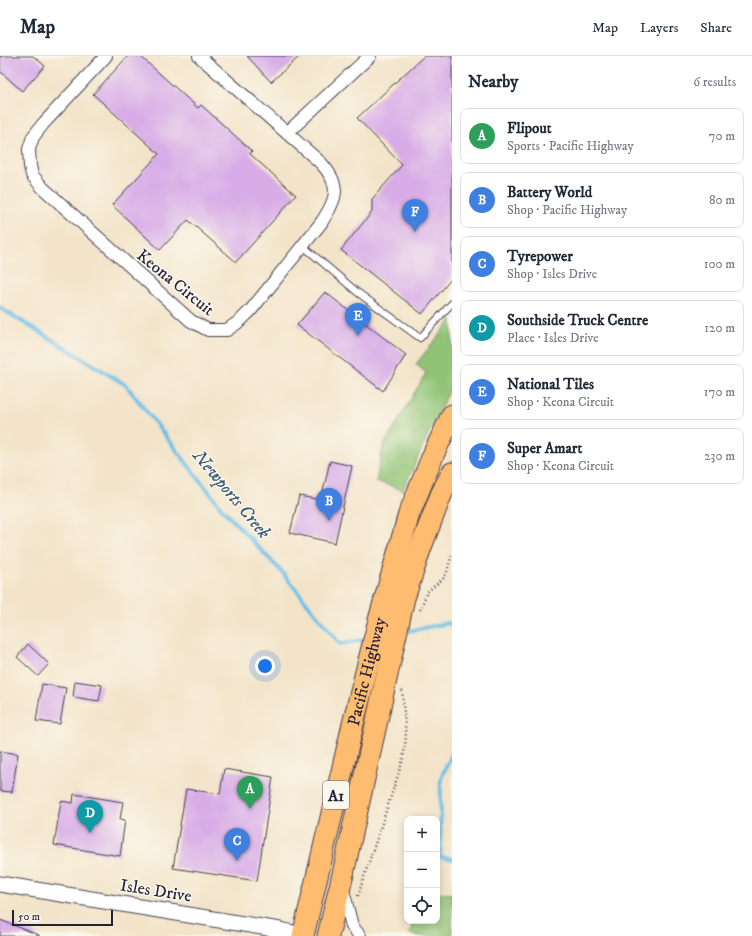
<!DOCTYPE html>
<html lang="en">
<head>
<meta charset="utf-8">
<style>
  body { margin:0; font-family:"IM FELL DW Pica",serif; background:#f6f6f7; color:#1f2937 }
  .controls { position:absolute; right:12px; bottom:12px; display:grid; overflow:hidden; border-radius:8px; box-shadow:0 2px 10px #0003 }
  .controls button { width:36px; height:36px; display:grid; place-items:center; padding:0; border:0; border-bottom:1px solid #e0e1e3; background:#fff; color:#1f2937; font:20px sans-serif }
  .scale { position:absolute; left:12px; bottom:10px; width:101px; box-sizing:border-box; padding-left:4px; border:2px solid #22223b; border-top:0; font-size:11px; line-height:14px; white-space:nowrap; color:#22223b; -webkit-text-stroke:3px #fbf7ec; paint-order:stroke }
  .you { position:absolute; left:265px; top:610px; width:14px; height:14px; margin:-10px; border:3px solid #fff; border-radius:50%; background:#1a73e8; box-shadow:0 0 0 6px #1a73e833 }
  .badge { display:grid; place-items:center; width:26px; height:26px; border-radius:50%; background:#0f766e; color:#fff; font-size:13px; font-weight:700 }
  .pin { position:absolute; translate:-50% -33px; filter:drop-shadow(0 1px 2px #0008) }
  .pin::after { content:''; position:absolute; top:21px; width:14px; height:12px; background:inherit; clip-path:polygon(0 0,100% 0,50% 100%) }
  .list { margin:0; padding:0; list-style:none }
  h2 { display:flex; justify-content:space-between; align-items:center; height:52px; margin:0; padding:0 16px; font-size:17px }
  h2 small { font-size:13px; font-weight:400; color:#747a83 }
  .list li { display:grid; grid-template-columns:26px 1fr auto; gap:12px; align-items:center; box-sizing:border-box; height:56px; margin:0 8px 8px; padding:0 8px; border:1px solid #e0e1e3; border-radius:8px }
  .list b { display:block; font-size:15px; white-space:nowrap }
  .list p { margin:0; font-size:13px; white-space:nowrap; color:#747a83 }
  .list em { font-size:13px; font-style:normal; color:#747a83 }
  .icon { flex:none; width:22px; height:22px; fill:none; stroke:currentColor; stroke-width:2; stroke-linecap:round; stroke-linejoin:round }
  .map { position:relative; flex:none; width:452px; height:880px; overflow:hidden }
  header { display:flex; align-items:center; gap:24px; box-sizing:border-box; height:56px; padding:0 20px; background:#fff; border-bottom:1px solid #e0e1e3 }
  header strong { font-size:19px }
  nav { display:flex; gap:22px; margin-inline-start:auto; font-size:14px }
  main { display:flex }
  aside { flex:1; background:#fff }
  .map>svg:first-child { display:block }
  .green { fill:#90c375; stroke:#597258 }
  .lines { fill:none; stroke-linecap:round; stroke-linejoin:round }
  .stream { stroke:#69bfe6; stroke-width:4 }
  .building { fill:#d8ade7 }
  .service-casing { stroke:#413f50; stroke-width:8 }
  .minor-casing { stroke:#413f50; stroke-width:14 }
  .tertiary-casing { stroke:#413f50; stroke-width:17 }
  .trunk-casing { stroke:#413f50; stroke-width:23 }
  .path { stroke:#413f50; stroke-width:2.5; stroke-dasharray:1 3; stroke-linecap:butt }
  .service { stroke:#fff; stroke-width:6 }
  .minor { stroke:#fff; stroke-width:12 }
  .tertiary { stroke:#fff; stroke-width:15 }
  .trunk { stroke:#fdbc6f; stroke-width:21 }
  .labels { text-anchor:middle; stroke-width:3; stroke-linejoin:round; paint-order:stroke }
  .shield { fill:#fbf7ec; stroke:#636270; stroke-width:1 }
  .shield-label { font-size:16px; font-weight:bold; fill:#22223b }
  .street-label { font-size:17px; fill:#22223b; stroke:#fbf7ec }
  .water-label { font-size:18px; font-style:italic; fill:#3b5977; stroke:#fbf7ec }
</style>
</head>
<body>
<header>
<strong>Map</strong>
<nav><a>Map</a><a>Layers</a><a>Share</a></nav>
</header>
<main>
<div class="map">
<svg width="452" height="880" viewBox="0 0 452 880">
  <rect width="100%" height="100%" fill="#fbf7ec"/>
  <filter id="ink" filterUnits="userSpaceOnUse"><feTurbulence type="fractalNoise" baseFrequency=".025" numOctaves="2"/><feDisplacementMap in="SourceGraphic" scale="8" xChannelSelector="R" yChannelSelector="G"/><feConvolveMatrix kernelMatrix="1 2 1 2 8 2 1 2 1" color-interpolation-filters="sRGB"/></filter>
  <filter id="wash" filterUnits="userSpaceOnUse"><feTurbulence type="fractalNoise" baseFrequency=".012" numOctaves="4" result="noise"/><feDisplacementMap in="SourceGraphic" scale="16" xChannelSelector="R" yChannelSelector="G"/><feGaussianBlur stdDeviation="0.9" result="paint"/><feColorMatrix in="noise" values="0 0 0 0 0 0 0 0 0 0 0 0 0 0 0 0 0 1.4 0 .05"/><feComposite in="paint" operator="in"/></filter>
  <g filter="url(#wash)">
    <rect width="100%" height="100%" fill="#f3e4c9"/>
    <g class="green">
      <path d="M 452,263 L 452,330 L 435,363 L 403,434 L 376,425 L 383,391 L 426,317 L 416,308 Z"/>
      <path d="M 437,836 L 452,838 L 452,880 L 419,880 L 409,877 L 414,865 L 437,865 Z"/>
    </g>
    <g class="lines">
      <g class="stream">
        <path d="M 0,252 L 126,329 L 223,454 L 282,516 L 340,588 L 367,583"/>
        <path d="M 404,576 L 448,567 L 452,569"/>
        <path d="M 452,698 L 441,722 L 440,801 L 452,803"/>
      </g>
    </g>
    <g id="blocks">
      <g class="building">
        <path d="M 0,0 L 33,0 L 45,10 L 22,35 L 0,15 Z"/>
        <path d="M 128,0 L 140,0 L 198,52 L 201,49 L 252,95 L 250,98 L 296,139 L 236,206 L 188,164 L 160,194 L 112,149 L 159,98 L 93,38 Z"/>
        <path d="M 247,0 L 300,0 L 271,26 Z"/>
        <path d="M 424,0 L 452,0 L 452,222 L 422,258 L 341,194 L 372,156 L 372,143 L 402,109 L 357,62 Z"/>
        <path d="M 325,236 L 406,299 L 383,335 L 297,269 Z"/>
        <path d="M 330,405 L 352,410 L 335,487 L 290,477 L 299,440 L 321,444 Z"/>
        <path d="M 28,588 L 49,608 L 38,620 L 17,601 Z"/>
        <path d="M 75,625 L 102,629 L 99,645 L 73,641 Z"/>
        <path d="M 42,628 L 66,632 L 60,668 L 36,665 Z"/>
        <path d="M 0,695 L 18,698 L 12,736 L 0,735 Z"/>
        <path d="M 224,713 L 273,721 L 257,825 L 173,812 L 186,733 L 220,738 Z"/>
        <path d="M 74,738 L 123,746 L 120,763 L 125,764 L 120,800 L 54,789 L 61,745 L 73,747 Z"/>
        <path d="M 0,864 L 39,879 L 39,880 L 0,880 Z"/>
      </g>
    </g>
  </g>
  <g filter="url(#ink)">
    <use href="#blocks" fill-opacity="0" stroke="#413f50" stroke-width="1"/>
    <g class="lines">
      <defs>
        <path id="service" d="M 303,190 L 357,236 L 420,282 L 452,247"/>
        <g id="minor">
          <path d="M 106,0 L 43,68 L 33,81 L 29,93 L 30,110 L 32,119 L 43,132 L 191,265 L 208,274 L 227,274 L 240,265 L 251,254 L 321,167 C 337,143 342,130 321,107 L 199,0"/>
          <path d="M 287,77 L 370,0"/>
          <path d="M 343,834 L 352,870 L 360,880"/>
        </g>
        <path id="tertiary" d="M 0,828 L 280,874 L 306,880"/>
        <g id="trunk">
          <path id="s1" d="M 303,880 L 355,660 L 379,564 L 409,458 L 434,397 L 452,359"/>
          <path d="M 328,880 L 343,818 L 404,542 L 421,491 L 441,439 L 452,417"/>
        </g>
      </defs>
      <use href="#service" class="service-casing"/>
      <use href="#minor" class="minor-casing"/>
      <use href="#tertiary" class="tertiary-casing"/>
      <use href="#trunk" class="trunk-casing"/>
      <g class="path">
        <path d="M 420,554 L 427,536 L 444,522 L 447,516 L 452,497"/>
        <path d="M 358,840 L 362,827 L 403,704 L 406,681 L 402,633"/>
      </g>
      <use href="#service" class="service"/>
      <use href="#minor" class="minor"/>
      <use href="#tertiary" class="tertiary"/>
      <use href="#trunk" class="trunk"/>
    </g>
  </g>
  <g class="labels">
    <rect class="shield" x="323" y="725" width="26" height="28" rx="3"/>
    <g class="shield-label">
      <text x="336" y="745">A1</text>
    </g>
    <g class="street-label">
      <text transform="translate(176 226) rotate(39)" y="6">Keona Circuit</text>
      <text dy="6" stroke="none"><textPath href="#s1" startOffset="272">Pacific Highway</textPath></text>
      <text transform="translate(156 834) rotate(9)" y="6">Isles Drive</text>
    </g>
    <g class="water-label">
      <text transform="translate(232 438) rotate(50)" y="6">Newports Creek</text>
    </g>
  </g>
</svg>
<div class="controls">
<button>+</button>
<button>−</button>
<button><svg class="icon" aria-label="locate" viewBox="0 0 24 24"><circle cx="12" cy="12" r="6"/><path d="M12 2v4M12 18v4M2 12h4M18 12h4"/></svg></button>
</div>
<div class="scale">50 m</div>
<div class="you"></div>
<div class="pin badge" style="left:250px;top:753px;background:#2e9e5b">A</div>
<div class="pin badge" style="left:329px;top:465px;background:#3f7fe0">B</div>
<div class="pin badge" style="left:237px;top:805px;background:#3f7fe0">C</div>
<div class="pin badge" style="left:90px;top:777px;background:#0f9aa8">D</div>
<div class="pin badge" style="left:358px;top:280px;background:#3f7fe0">E</div>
<div class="pin badge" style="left:415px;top:176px;background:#3f7fe0">F</div>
</div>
<aside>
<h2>Nearby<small>6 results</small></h2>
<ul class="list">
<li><span class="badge" style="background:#2e9e5b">A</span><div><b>Flipout</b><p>Sports · Pacific Highway</p></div><em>70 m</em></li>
<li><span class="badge" style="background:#3f7fe0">B</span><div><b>Battery World</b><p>Shop · Pacific Highway</p></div><em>80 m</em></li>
<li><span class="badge" style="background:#3f7fe0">C</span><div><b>Tyrepower</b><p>Shop · Isles Drive</p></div><em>100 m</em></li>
<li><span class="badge" style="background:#0f9aa8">D</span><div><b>Southside Truck Centre</b><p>Place · Isles Drive</p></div><em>120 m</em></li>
<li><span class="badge" style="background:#3f7fe0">E</span><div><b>National Tiles</b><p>Shop · Keona Circuit</p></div><em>170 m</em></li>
<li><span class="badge" style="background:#3f7fe0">F</span><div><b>Super Amart</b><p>Shop · Keona Circuit</p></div><em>230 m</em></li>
</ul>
</aside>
</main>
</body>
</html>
